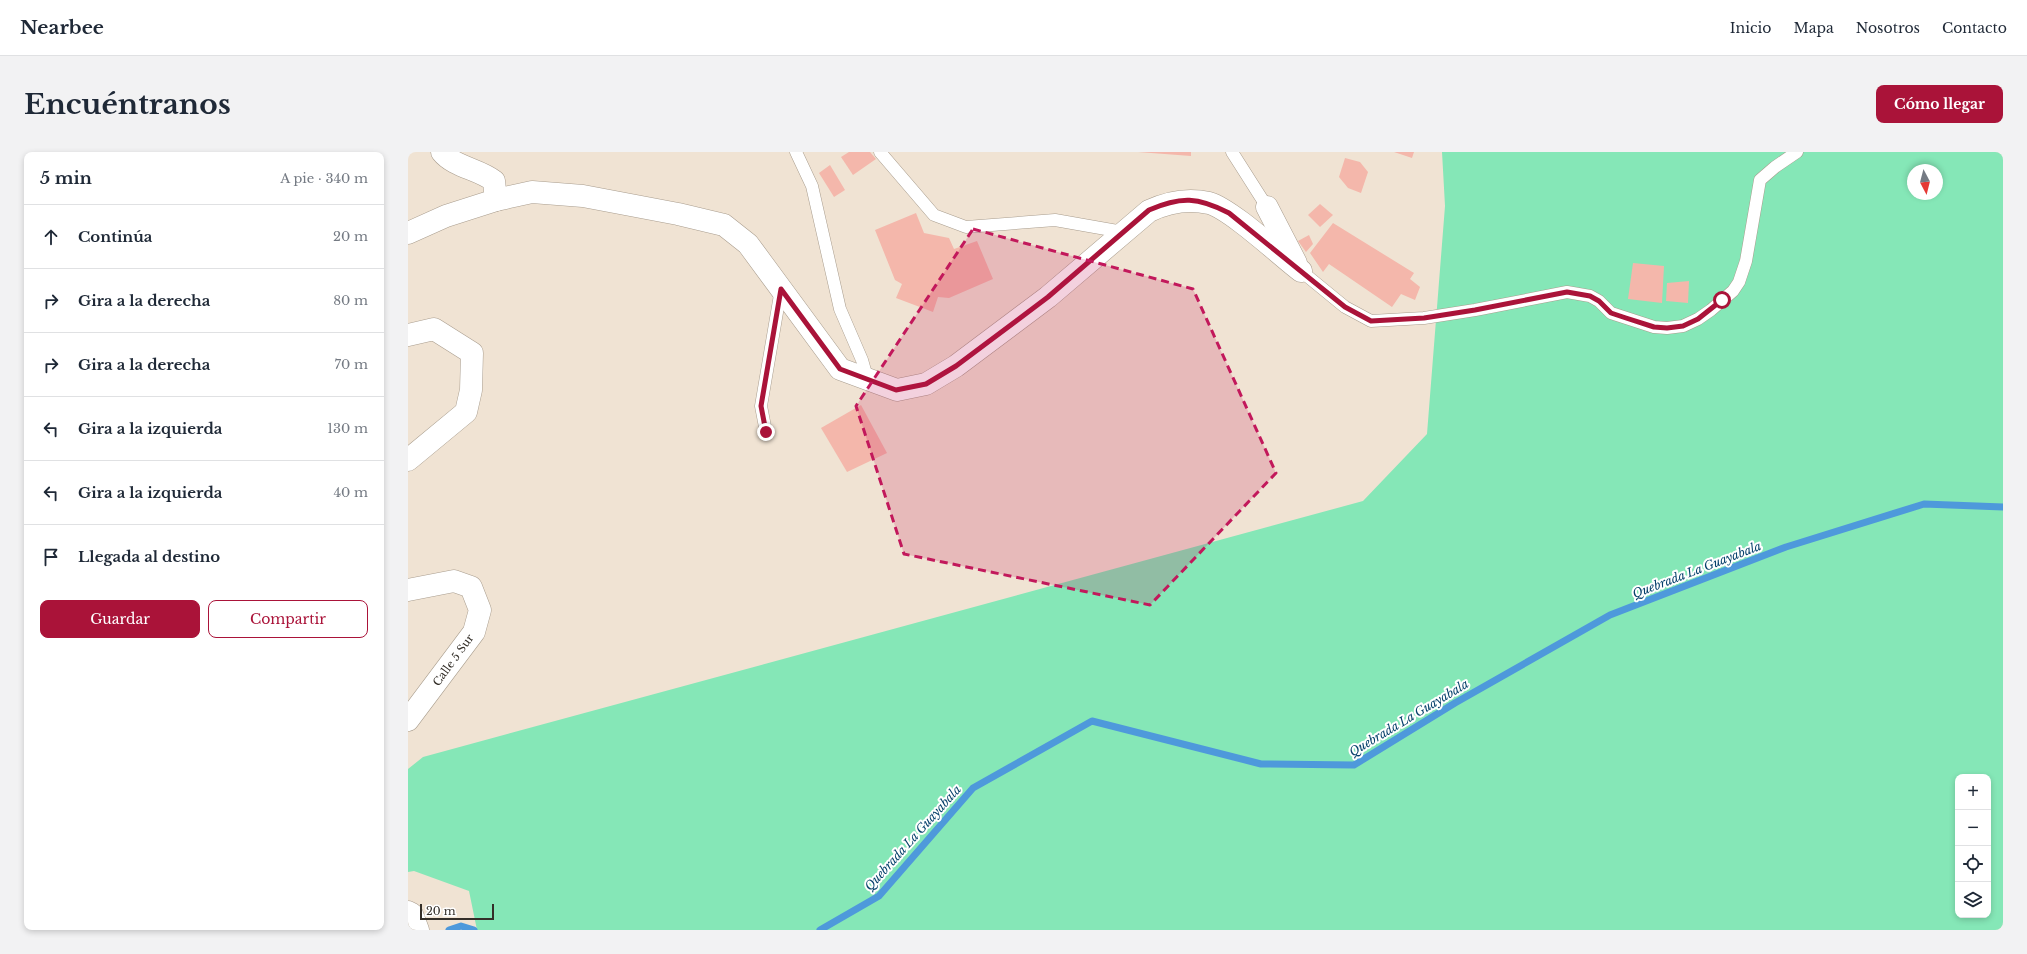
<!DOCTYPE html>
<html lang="es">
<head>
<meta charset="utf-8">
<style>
  body { margin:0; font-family:"Libre Baskerville",serif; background:#f2f2f3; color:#1f2937 }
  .controls { position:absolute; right:12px; bottom:12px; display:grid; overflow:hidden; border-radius:8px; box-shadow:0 2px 6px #0003 }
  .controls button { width:36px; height:36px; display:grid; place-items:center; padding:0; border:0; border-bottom:1px solid #e0e1e3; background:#fff; color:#1f2937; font:20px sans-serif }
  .compass { position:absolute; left:1499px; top:12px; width:36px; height:36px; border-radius:50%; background:#fff; box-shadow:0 2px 6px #0003; rotate:173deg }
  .scale { position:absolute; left:12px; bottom:10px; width:74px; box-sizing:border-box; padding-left:4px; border:2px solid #342f29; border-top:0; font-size:11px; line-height:14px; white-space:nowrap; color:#342f29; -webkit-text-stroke:3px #fff; paint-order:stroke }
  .stop { position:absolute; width:12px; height:12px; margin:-9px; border:3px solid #aa1339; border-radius:50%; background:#fff }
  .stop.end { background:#aa1339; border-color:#fff; box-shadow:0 1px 4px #0008 }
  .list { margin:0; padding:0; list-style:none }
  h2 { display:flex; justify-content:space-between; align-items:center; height:52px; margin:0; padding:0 16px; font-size:17px }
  h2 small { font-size:13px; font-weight:400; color:#747a83 }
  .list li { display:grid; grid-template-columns:26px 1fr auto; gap:12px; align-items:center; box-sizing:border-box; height:64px; padding:0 16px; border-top:1px solid #e0e1e3 }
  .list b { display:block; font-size:15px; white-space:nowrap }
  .list em { font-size:13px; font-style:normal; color:#747a83 }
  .actions { display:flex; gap:8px; padding:12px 16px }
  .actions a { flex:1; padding:9px 0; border:1px solid #aa1339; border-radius:8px; text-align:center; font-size:14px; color:#aa1339 }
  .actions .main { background:#aa1339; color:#fff }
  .icon { flex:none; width:22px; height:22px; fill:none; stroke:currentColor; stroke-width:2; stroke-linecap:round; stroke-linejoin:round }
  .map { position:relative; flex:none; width:1595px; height:778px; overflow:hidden; border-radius:8px }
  header { display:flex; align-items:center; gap:24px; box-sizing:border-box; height:56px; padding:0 20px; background:#fff; border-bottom:1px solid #e0e1e3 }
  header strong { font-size:19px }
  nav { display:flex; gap:22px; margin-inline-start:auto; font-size:14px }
  .intro { display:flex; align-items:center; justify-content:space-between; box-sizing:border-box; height:96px; padding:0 24px }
  h1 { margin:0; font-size:28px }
  .button { padding:10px 18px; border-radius:8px; background:#aa1339; color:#fff; font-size:14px; font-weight:700 }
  main { display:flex; gap:24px; padding:0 24px }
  aside { flex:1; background:#fff; border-radius:8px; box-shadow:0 2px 6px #0003 }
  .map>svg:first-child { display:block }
  .green { fill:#85e7b7; fill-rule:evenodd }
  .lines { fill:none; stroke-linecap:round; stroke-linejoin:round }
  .stream { stroke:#4e99db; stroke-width:7 }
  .building { fill:#f4b7ab }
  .lane-casing { stroke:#a99d8e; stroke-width:13 }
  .street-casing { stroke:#a99d8e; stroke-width:23 }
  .lane { stroke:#fff; stroke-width:12 }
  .street { stroke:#fff; stroke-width:22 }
  .route { stroke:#aa1339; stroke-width:5 }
  .marked { fill:#c2185b; fill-opacity:0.2; stroke:#c2185b; stroke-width:3; stroke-dasharray:8 5; stroke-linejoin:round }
  .labels { text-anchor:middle; stroke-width:4; stroke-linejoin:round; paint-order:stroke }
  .street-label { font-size:11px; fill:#342f29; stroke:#fff }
  .water-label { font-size:12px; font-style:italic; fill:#06406b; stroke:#fff }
</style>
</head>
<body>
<header>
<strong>Nearbee</strong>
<nav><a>Inicio</a><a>Mapa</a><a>Nosotros</a><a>Contacto</a></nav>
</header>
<div class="intro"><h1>Encuéntranos</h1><a class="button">Cómo llegar</a></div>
<main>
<aside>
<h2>5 min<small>A pie · 340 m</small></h2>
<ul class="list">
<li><svg class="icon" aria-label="ahead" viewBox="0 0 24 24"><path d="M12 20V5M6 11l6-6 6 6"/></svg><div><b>Continúa</b></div><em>20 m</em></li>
<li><svg class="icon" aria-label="right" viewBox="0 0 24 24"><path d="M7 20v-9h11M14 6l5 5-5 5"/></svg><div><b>Gira a la derecha</b></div><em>80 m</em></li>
<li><svg class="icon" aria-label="right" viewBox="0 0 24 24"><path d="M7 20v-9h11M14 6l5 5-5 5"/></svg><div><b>Gira a la derecha</b></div><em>70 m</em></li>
<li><svg class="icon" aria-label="left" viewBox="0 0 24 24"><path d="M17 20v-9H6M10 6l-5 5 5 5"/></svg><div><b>Gira a la izquierda</b></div><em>130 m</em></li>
<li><svg class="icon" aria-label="left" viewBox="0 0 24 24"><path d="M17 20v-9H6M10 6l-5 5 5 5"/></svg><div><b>Gira a la izquierda</b></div><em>40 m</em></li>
<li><svg class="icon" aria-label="arrive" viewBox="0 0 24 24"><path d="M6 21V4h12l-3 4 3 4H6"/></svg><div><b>Llegada al destino</b></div></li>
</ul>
<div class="actions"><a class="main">Guardar</a><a>Compartir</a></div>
</aside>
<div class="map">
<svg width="1595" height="778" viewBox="0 0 1595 778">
  <rect width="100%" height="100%" fill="#f0e3d3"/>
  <path class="green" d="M 1034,0 L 1595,0 L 1595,778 L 69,778 L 61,739 L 6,719 L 0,720 L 0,617 L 15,605 L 955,349 L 1019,282 L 1037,54 ZM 1505,18 L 1529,18 L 1529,42 L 1505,42 ZM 1550,625 L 1580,625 L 1580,763 L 1550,763 Z"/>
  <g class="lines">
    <g class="stream">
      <path d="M 41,778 L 53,774 L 66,778"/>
      <path d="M 412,778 L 471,744 L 565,636 L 684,569 L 853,612 L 946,613 L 1047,551 L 1202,463 L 1378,395 L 1516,352 L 1595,355"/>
    </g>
  </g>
  <g class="building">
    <path d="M 441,0 L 462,0 L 468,7 L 445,23 L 433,5 Z"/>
    <path d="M 730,0 L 783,0 L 783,4 Z"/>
    <path d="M 986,0 L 1006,0 L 1004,6 Z"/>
    <path d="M 937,6 L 952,10 L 960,20 L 953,41 L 940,36 L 931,25 Z"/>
    <path d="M 422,13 L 437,38 L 426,45 L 411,21 Z"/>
    <path d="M 912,52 L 925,63 L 912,75 L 900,63 Z"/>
    <path d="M 508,61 L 516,81 L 541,86 L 546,97 L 569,89 L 585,127 L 541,146 L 530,145 L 525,160 L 488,146 L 494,132 L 487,128 L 467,78 Z"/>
    <path d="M 925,71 L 1006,121 L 1002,127 L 1012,135 L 1007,148 L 993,142 L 984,155 L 921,112 L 915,120 L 902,101 Z"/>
    <path d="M 901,83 L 905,92 L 898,100 L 890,89 Z"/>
    <path d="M 1225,111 L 1256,114 L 1254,151 L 1220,147 Z"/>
    <path d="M 1281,129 L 1280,151 L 1258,149 L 1259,131 Z"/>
    <path d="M 453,253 L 479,301 L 439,320 L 413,276 Z"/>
  </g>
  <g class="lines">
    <defs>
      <g id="lane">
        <path d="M 388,0 L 404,34 L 432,157 L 454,208 L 460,229"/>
        <path d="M 472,0 L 526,63 L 558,75 L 647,68 L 715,80"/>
        <path d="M 824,0 L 859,55"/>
        <path d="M 893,119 L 937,155 L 963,169 L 1016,166 L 1067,158 L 1159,140 L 1182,144 L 1191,149 L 1203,161 L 1246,175 L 1259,176 L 1275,174 L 1290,167 L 1303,158 L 1325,139 L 1331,130 L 1338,109 L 1352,28 L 1367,15 L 1389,0"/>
        <path d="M 358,280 L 353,254 L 373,137"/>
      </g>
      <g id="street">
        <path d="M 34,0 C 46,15 71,17 86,29 L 88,48"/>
        <path d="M 859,55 L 888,111"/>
        <path d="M 0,81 L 38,64 L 88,48 L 124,40 L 175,44 L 270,62 L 316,73 L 340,92 L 432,217 L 489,238 L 518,232 L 548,214 L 640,145 L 741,59 C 760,50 779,46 801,51 C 823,57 872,103 893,119"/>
        <path d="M 0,183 L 26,177 L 64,201 L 63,238 L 58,260 L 0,308"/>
        <path d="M 0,438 L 46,429 L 63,435 L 72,458 L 66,480 L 0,568"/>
        <path d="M 0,760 L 4,762 L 10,778"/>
      </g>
    </defs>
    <use href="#lane" class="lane-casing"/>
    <use href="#street" class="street-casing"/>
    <use href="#lane" class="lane"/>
    <use href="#street" class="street"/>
  </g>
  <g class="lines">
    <path class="route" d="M 358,280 L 353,254 L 373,137 L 432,217 L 488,238 L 518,232 L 548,214 L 640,145 L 741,58 C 773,44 790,45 821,61 L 937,155 L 963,169 L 1016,166 L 1067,158 L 1159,140 L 1182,144 L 1191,149 L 1203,161 L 1218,166 L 1246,175 L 1259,176 L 1275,174 L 1290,167 L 1314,148"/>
  </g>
  <path class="marked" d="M 565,77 L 785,137 L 868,321 L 742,453 L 496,402 L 448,254 Z"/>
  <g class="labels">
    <g class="street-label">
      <text transform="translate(45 508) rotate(-54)" y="4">Calle 5 Sur</text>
    </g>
    <g class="water-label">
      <text transform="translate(1289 418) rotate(-21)" y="4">Quebrada La Guayabala</text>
      <text transform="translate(1001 566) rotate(-31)" y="4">Quebrada La Guayabala</text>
      <text transform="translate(505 686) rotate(-48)" y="4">Quebrada La Guayabala</text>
    </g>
  </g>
</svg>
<div class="controls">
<button>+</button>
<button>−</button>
<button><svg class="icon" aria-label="locate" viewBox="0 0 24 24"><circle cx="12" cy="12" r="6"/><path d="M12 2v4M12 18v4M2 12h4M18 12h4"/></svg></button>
<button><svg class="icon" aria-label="layers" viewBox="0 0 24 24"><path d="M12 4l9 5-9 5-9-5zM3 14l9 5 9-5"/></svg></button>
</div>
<svg class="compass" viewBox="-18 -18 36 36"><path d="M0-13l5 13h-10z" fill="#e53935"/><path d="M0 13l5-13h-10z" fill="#747a83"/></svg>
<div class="scale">20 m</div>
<div class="stop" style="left:1314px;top:148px"></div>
<div class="stop end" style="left:358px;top:280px"></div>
</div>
</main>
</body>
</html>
